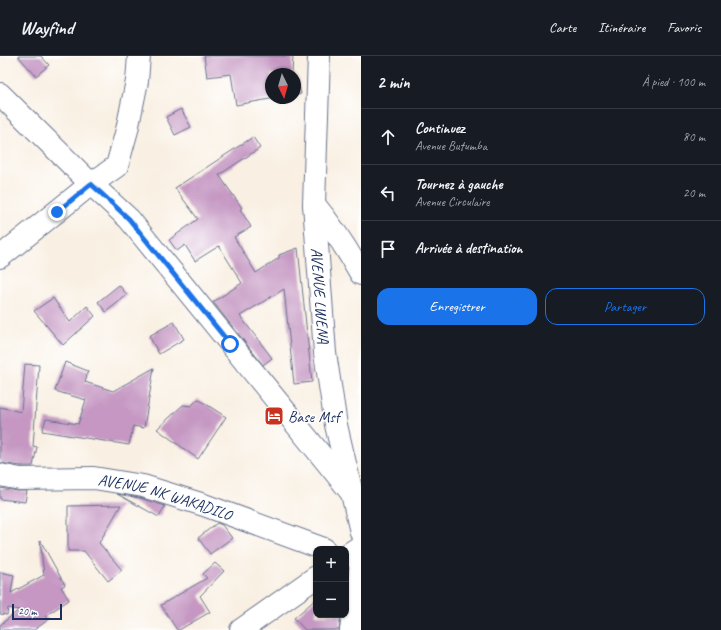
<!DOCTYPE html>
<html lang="fr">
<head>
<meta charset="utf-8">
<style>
  body { margin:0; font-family:Caveat,sans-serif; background:#242831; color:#f1f3f6 }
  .controls { position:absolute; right:12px; bottom:12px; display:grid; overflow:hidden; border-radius:8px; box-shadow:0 1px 3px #0004 }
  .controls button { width:36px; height:36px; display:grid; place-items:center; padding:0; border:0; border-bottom:1px solid #363941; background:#171b24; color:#f1f3f6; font:20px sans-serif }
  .compass { position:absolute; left:265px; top:12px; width:36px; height:36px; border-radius:50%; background:#171b24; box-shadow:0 1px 3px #0004; rotate:175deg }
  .scale { position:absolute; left:12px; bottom:10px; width:50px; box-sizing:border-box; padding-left:4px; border:2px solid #1b2f5e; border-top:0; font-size:11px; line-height:14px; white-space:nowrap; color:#1b2f5e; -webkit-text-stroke:3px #fff; paint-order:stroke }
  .stop { position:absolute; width:12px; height:12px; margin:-9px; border:3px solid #1a73e8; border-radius:50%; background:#fff }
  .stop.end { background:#1a73e8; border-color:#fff; box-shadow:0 1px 4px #0008 }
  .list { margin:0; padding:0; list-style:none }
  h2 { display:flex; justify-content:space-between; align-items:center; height:52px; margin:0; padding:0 16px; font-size:17px }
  h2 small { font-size:13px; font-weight:400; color:#9ea1a6 }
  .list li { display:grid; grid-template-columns:26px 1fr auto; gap:12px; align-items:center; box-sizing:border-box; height:56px; padding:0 16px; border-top:1px solid #363941 }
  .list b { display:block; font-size:15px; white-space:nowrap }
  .list p { margin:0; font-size:13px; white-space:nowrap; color:#9ea1a6 }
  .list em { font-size:13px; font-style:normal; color:#9ea1a6 }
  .actions { display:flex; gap:8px; padding:12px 16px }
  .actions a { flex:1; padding:9px 0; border:1px solid #1a73e8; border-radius:12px; text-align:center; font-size:14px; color:#1a73e8 }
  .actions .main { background:#1a73e8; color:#fff }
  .icon { flex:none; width:22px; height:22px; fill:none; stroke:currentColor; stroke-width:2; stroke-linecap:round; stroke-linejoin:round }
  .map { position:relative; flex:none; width:361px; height:574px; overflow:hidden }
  header { display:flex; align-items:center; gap:24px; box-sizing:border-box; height:56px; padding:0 20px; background:#171b24; border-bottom:1px solid #363941 }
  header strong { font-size:19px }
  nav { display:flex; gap:22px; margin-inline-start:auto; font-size:14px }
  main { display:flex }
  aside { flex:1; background:#171b24 }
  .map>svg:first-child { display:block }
  .building { fill:#c597c2 }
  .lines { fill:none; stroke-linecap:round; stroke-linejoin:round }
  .minor-casing { stroke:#69738d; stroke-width:24 }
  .major-casing { stroke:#69738d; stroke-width:24 }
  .minor { stroke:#fff; stroke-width:22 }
  .major { stroke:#fff; stroke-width:22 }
  .route { stroke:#1a73e8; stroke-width:5 }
  .labels { text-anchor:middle; stroke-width:3.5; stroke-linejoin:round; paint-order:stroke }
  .street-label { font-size:16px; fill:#1b2f5e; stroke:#fff }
  .poi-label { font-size:16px; fill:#1b2f5e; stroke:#fff; text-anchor:start }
</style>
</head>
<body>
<header>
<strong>Wayfind</strong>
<nav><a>Carte</a><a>Itinéraire</a><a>Favoris</a></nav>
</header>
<main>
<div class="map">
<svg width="361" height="574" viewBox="0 0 361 574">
  <rect width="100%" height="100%" fill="#fff"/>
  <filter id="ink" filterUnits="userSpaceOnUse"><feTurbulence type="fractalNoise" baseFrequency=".025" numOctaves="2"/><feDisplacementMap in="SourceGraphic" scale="8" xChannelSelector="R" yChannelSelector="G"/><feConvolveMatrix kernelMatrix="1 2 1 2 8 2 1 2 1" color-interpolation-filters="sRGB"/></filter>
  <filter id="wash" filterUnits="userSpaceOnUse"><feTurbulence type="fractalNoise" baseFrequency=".012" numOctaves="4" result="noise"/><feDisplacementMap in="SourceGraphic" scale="16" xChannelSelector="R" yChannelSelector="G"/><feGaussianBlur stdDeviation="0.9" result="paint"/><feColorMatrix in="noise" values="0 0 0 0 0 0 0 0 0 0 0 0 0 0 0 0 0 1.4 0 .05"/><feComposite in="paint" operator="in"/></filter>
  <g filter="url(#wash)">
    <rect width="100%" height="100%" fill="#f9f0e3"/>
    <g id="blocks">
      <g class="building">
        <path d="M 18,0 L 41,0 L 49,9 L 36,20 Z"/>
        <path d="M 204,0 L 293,0 L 292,18 L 271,18 L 271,42 L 276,42 L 236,49 L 231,18 L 207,21 Z"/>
        <path d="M 298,24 L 301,38 L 295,39 L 295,25 Z"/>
        <path d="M 181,53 L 191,71 L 175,79 L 166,61 Z"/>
        <path d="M 253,81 L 260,92 L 219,119 L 242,152 L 240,153 L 251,171 L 234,181 L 256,217 L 279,202 L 279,199 L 298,192 L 312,326 L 294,328 L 284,233 L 240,260 L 272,302 L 263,309 L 213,246 L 242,227 L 219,190 L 195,205 L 185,189 L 177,195 L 169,184 L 198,163 L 175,132 Z"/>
        <path d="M 119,229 L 127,239 L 106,256 L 98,246 Z"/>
        <path d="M 53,242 L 70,266 L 87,250 L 95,260 L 63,289 L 34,255 Z"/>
        <path d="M 174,266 L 184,283 L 159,298 L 149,280 Z"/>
        <path d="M 65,306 L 88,315 L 85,326 L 113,335 L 154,312 L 144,372 L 133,370 L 129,389 L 42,375 L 46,363 L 78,368 L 86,344 L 55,335 Z"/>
        <path d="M 25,308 L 39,309 L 33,390 L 37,391 L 33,410 L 21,410 L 0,407 L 0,351 L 21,356 Z"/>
        <path d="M 198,343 L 226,361 L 198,403 L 157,373 L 183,349 L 191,350 Z"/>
        <path d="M 0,432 L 18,435 L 27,435 L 25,446 L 0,443 Z"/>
        <path d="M 117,438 L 140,442 L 165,450 L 159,461 Z"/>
        <path d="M 121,449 L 99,487 L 122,514 L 108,525 L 84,495 L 68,495 L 68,450 Z"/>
        <path d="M 217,467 L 222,469 L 232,482 L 210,498 L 198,482 Z"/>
        <path d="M 40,484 L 65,529 L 61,531 L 69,544 L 45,560 L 48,564 L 34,574 L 0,574 L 0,569 L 19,554 L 8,552 L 7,559 L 0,558 L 0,516 L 14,519 L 11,537 L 44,519 Z"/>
        <path d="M 215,507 L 224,515 L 200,540 L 210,556 L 179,574 L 177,574 L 161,549 L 207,522 L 203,518 Z"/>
        <path d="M 316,543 L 316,559 L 341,559 L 339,574 L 305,574 L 294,562 Z"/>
      </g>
    </g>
  </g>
  <g filter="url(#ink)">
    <use href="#blocks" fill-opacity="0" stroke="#69738d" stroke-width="1"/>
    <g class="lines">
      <defs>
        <g id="minor">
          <path d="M 0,38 L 91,128 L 129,163 L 351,436"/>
          <path d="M 314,148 C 332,170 347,193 361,218"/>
          <path d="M 0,201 L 91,128 L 117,110 L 127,74 L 137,25 L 139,0"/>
          <path id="s1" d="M 0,419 L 20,423 L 94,422 L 143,430 L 204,449 L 324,493"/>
          <path d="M 351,574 L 361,507"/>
        </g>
        <g id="major">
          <path id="s2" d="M 319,0 L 314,148 L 325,297 L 336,369 L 361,476"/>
          <path d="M 346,500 L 361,490"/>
          <path d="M 241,574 L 316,521"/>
        </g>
      </defs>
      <use href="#minor" class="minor-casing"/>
      <use href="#major" class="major-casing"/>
      <use href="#minor" class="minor"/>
      <use href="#major" class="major"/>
    </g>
  </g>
  <g class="lines" filter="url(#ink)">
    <path class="route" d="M 57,156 L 91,128 L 129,163 L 230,288"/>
  </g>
  <defs>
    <symbol id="hotel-square" viewBox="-11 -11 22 22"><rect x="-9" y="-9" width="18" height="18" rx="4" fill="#c8321e" stroke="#fff"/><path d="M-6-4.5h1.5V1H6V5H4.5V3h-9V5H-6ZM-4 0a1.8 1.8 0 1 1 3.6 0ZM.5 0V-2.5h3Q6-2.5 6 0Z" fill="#fff"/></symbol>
  </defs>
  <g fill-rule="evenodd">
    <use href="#hotel-square" x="263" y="349" width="22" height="22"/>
  </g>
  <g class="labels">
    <g class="street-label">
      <text dy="6" stroke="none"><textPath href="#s2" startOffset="240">AVENUE LWENA</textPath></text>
      <text dy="6" stroke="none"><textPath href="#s1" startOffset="168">AVENUE NK WAKADILO</textPath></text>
    </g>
    <g class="poi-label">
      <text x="288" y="366">Base Msf</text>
    </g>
  </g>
</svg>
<div class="controls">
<button>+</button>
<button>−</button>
</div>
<svg class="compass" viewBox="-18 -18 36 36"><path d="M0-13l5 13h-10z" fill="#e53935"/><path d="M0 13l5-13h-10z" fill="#9ea1a6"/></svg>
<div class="scale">20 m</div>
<div class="stop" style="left:230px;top:288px"></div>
<div class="stop end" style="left:57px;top:156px"></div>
</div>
<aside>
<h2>2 min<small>À pied · 100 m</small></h2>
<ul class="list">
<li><svg class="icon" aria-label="ahead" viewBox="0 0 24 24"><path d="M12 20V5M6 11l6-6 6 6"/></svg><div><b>Continuez</b><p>Avenue Butumba</p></div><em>80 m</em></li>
<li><svg class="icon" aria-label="left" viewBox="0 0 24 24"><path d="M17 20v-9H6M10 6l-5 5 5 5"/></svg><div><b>Tournez à gauche</b><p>Avenue Circulaire</p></div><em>20 m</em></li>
<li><svg class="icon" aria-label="arrive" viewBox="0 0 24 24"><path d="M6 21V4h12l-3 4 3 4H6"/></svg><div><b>Arrivée à destination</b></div></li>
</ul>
<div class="actions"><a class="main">Enregistrer</a><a>Partager</a></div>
</aside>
</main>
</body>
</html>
